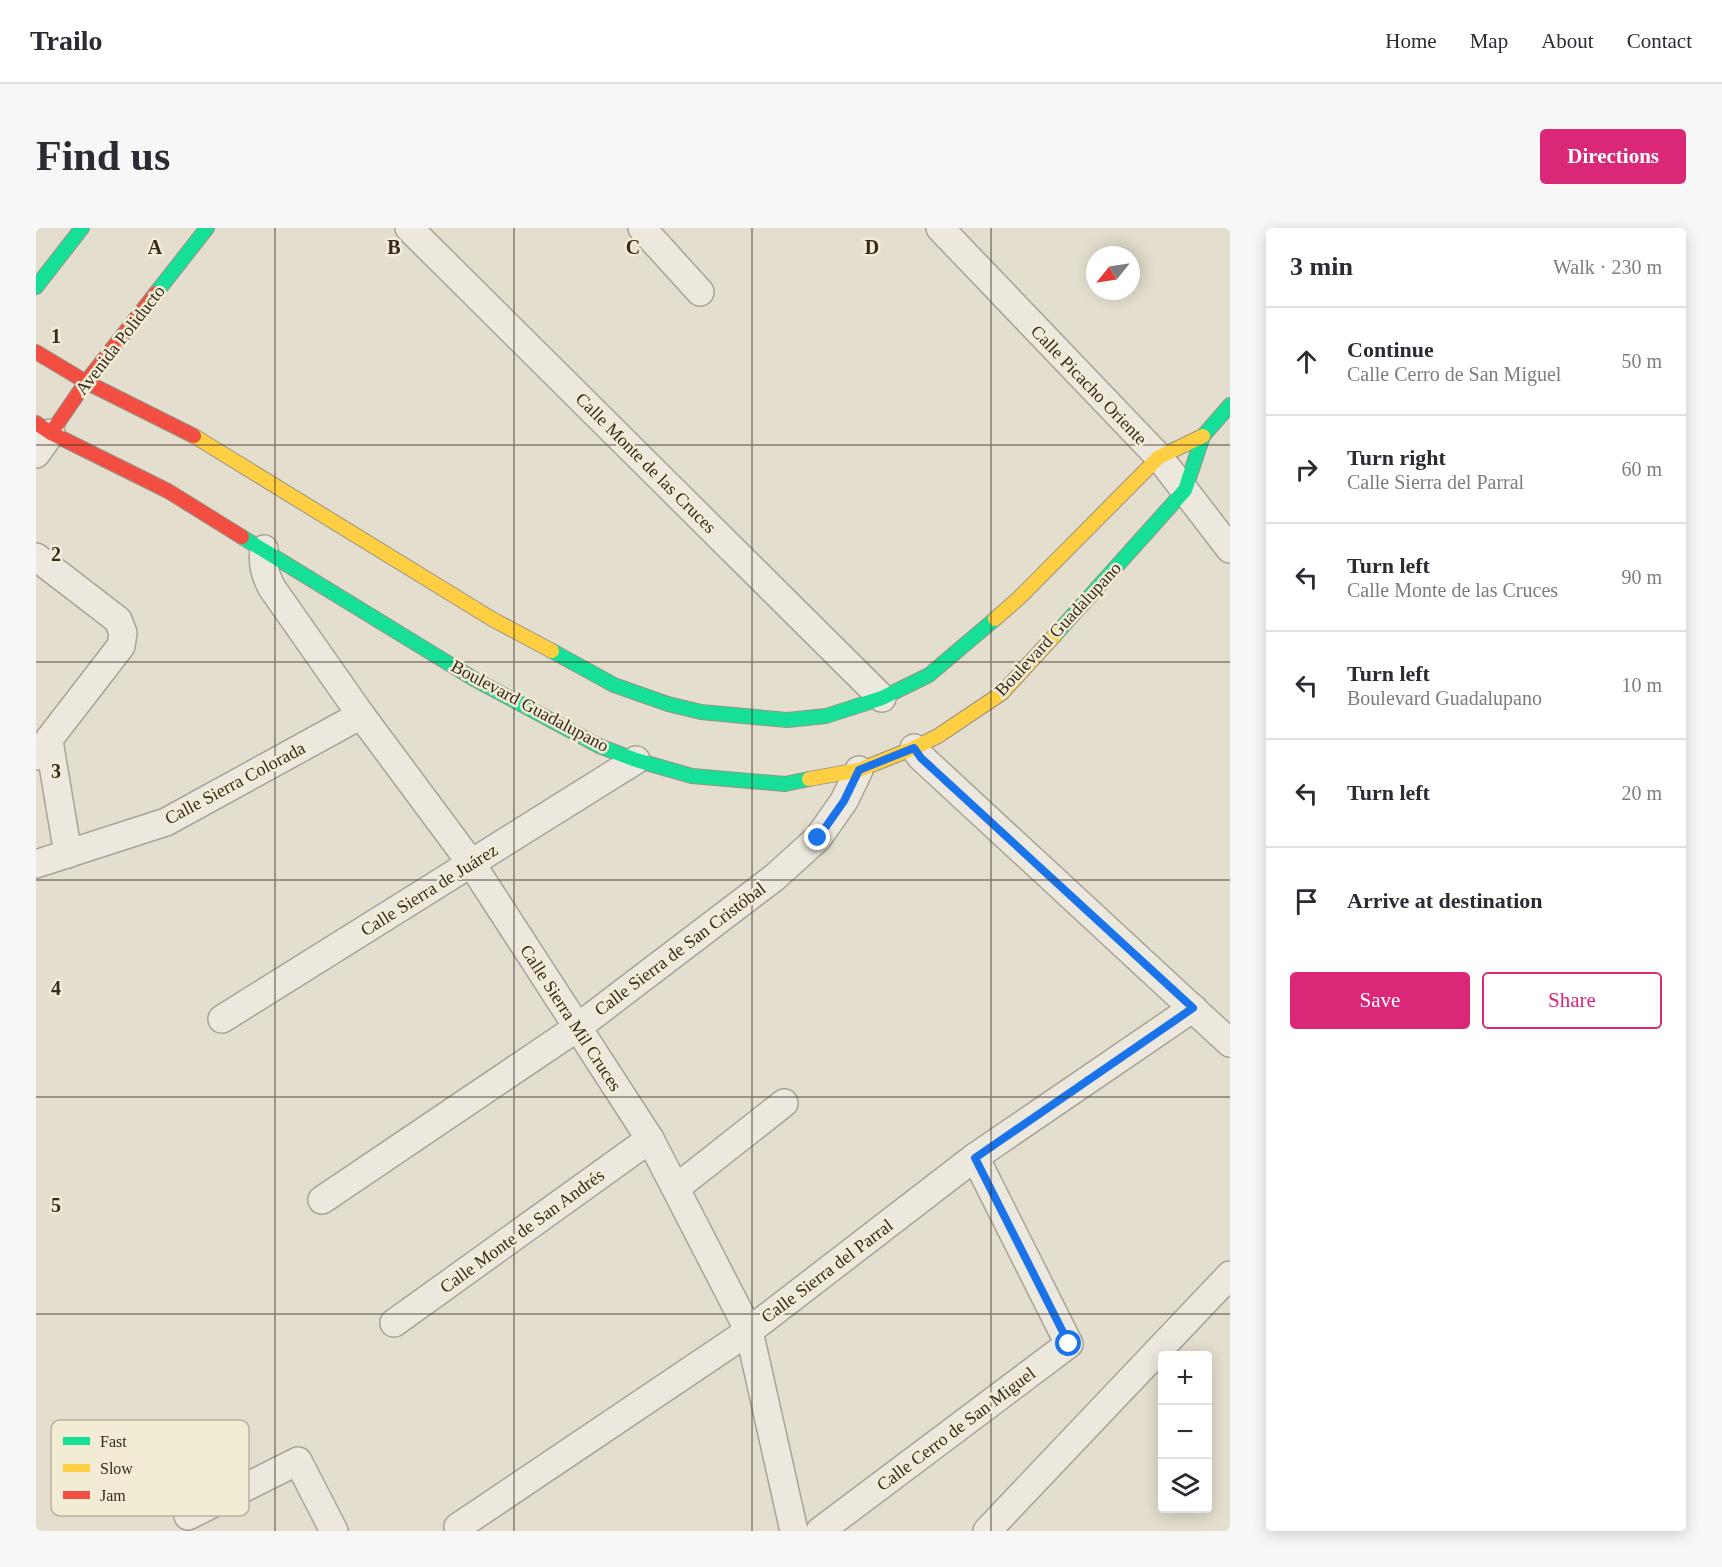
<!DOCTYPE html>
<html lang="en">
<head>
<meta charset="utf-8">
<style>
  body { margin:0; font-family:Georgia,serif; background:#f7f7f7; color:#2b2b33 }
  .controls { position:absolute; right:18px; bottom:18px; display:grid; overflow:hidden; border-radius:6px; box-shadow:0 3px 15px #0003 }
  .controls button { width:54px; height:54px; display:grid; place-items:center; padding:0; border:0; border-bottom:2px solid #e1e1e2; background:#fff; color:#2b2b33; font:30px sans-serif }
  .compass { position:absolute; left:1050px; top:18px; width:54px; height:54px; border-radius:50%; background:#fff; box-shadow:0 3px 15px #0003; rotate:240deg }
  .stop { position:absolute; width:18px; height:18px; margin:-14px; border:4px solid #1a73e8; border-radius:50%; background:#fff }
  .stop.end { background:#1a73e8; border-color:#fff; box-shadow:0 2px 6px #0008 }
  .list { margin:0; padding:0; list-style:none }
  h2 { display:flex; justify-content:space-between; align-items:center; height:78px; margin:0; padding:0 24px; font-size:26px }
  h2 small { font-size:20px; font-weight:400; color:#7c7c81 }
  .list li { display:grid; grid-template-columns:39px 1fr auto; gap:18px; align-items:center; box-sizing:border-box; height:108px; padding:0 24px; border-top:2px solid #e1e1e2 }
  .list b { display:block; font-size:22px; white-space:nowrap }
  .list p { margin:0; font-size:20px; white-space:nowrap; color:#7c7c81 }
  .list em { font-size:20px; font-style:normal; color:#7c7c81 }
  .actions { display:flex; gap:12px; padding:18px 24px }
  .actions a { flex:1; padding:14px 0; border:2px solid #db2777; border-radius:6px; text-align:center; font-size:21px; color:#db2777 }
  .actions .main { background:#db2777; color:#fff }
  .icon { flex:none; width:33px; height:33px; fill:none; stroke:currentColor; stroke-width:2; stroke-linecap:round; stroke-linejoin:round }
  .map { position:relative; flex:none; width:1194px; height:1303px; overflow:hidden; border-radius:6px }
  header { display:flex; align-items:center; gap:36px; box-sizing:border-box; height:84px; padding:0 30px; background:#fff; border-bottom:2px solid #e1e1e2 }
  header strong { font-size:28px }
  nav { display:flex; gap:33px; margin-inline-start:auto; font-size:21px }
  .intro { display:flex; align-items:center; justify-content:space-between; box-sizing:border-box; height:144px; padding:0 36px }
  h1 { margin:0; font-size:42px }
  .button { padding:15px 27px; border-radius:6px; background:#db2777; color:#fff; font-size:21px; font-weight:700 }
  main { display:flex; gap:36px; padding:0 36px }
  aside { flex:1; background:#fff; border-radius:6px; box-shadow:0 3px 15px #0003 }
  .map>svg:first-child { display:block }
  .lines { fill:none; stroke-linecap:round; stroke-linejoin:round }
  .street-casing { stroke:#a8a396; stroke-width:30 }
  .fast-casing { stroke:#989286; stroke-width:16 }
  .slow-casing { stroke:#989286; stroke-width:16 }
  .jam-casing { stroke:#989286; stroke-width:16 }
  .street { stroke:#ece8de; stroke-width:27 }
  .fast { stroke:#16e098; stroke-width:14 }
  .slow { stroke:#ffcf43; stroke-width:14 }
  .jam { stroke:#f24e42; stroke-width:14 }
  .route { stroke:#1a73e8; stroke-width:8 }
  .grid { fill:none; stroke:#362b1f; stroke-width:1.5; stroke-opacity:0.55 }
  .labels { text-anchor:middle; stroke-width:5; stroke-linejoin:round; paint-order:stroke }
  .street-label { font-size:18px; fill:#362b1f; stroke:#f3ecd4 }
  .key { fill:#f3ecd4; stroke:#bab29e; stroke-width:1.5 }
  .key-label { font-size:16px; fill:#362b1f }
  .grid-label { font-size:20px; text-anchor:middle; font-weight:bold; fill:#362b1f; stroke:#f3ecd4; stroke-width:5; stroke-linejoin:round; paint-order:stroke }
</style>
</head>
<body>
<header>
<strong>Trailo</strong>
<nav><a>Home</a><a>Map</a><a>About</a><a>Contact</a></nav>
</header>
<div class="intro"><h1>Find us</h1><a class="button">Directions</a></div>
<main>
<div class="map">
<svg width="1194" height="1303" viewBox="0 0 1194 1303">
  <rect width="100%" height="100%" fill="#e3decd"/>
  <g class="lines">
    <defs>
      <g id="street">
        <path d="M 373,0 L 846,470"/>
        <path d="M 606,0 L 664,64"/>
        <path d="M 904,0 L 1123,229 L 1194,321"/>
        <path d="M 0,226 L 15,205"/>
        <path d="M 228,321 C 226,336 229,347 236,360 L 325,487 L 435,635 L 614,911 L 713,1103 L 758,1303"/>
        <path d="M 0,329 L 82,392 L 87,405 L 85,418 L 0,528"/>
        <path d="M 13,513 L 32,626"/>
        <path d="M 878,520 L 885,529 L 1194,815"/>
        <path d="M 0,636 L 130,594 L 325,487"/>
        <path d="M 186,791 L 600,532"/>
        <path d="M 640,960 L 748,875"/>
        <path d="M 286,972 L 542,799 L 739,649 L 782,610 L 808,573 L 823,542"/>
        <path d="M 358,1095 L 614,911"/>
        <path d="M 152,1288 L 262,1233 L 298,1303"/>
        <path d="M 422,1299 L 713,1103 L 939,929 L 1157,780"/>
        <path d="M 784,1303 L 1033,1116 L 939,929"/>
        <path d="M 951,1303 L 1194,1047"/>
      </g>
      <g id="fast">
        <path d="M 0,59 L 46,0"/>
        <path d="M 120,65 L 171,0"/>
        <path d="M 206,309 L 438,451 L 563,518 L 600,532 L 656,548 L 749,556 L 773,551"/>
        <path d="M 1019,407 L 1149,262 L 1167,208 L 1194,177"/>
        <path d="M 516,423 L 578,457 L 632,476 L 665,484 L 751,492 L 790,488 L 846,470 L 893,447 L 959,391"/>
      </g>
      <g id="slow">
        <path d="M 158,208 L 456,391 L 516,423"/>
        <path d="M 959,391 L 983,370 L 1123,229 L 1167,208"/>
        <path d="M 773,551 L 823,542 L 878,520 L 902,508 L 966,465 L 1019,407"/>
      </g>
      <g id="jam">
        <path d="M 0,124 L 50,154 L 158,208"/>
        <path d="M 0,195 L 15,205 L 132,263 L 206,309"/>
        <path d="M 15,205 L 50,154 L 120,65"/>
      </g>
    </defs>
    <use href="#street" class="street-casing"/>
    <use href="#fast" class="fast-casing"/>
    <use href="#slow" class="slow-casing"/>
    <use href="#jam" class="jam-casing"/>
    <use href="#street" class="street"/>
    <use href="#fast" class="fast"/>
    <use href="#slow" class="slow"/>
    <use href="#jam" class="jam"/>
  </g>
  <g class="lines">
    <path class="route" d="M 782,610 L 808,573 L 823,542 L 878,520 L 885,530 L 1157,780 L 939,930 L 1033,1116"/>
  </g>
  <path class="grid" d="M 239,0 L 239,1303M 478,0 L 478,1303M 716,0 L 716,1303M 955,0 L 955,1303M 0,217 L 1194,217M 0,434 L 1194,434M 0,652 L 1194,652M 0,869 L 1194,869M 0,1086 L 1194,1086"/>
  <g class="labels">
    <g class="street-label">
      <text transform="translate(84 112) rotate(-52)" y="6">Avenida Poliducto</text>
      <text transform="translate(1053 157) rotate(46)" y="6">Calle Picacho Oriente</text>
      <text transform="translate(610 235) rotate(45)" y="6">Calle Monte de las Cruces</text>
      <text transform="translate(1022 401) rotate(-47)" y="6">Boulevard Guadalupano</text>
      <text transform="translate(494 478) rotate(28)" y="6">Boulevard Guadalupano</text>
      <text transform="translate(199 555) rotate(-28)" y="6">Calle Sierra Colorada</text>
      <text transform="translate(393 662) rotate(-32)" y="6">Calle Sierra de Juárez</text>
      <text transform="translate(644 721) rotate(-37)" y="6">Calle Sierra de San Cristóbal</text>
      <text transform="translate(535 790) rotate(57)" y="6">Calle Sierra Mil Cruces</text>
      <text transform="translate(486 1003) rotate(-36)" y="6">Calle Monte de San Andrés</text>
      <text transform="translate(791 1043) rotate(-37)" y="6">Calle Sierra del Parral</text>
      <text transform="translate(920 1201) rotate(-37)" y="6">Calle Cerro de San Miguel</text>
    </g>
  </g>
  <rect x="15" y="1192" width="198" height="96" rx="9" class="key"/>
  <rect x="27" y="1209" width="27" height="8" fill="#16e098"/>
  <rect x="27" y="1236" width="27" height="8" fill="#ffcf43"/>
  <rect x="27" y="1263" width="27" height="8" fill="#f24e42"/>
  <g class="key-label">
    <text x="64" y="1219">Fast</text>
    <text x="64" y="1246">Slow</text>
    <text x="64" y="1273">Jam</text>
  </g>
  <g class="grid-label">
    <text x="119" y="26">A</text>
    <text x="358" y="26">B</text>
    <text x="597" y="26">C</text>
    <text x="836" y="26">D</text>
    <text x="20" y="115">1</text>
    <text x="20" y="333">2</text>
    <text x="20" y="550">3</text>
    <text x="20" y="767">4</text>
    <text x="20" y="984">5</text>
  </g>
</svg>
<div class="controls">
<button>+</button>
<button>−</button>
<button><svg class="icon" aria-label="layers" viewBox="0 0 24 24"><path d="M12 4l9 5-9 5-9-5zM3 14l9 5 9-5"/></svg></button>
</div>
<svg class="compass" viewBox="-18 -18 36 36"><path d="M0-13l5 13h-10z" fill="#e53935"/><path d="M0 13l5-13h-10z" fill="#7c7c81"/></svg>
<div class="stop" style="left:1033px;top:1116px"></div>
<div class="stop end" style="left:782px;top:610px"></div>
</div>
<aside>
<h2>3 min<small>Walk · 230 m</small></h2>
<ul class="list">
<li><svg class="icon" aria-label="ahead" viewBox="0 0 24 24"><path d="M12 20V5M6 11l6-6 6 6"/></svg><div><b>Continue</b><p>Calle Cerro de San Miguel</p></div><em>50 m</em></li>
<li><svg class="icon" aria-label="right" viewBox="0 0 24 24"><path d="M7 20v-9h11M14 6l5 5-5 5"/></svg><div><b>Turn right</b><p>Calle Sierra del Parral</p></div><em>60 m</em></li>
<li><svg class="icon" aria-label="left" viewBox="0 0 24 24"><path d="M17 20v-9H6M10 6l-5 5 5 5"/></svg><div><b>Turn left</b><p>Calle Monte de las Cruces</p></div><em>90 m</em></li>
<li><svg class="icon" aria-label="left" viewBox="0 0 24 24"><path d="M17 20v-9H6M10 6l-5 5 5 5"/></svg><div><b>Turn left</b><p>Boulevard Guadalupano</p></div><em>10 m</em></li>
<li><svg class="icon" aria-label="left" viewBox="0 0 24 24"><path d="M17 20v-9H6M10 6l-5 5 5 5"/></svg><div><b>Turn left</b></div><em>20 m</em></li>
<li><svg class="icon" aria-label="arrive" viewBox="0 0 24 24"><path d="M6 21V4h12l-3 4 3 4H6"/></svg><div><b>Arrive at destination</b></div></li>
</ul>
<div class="actions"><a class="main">Save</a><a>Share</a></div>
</aside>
</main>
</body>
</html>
